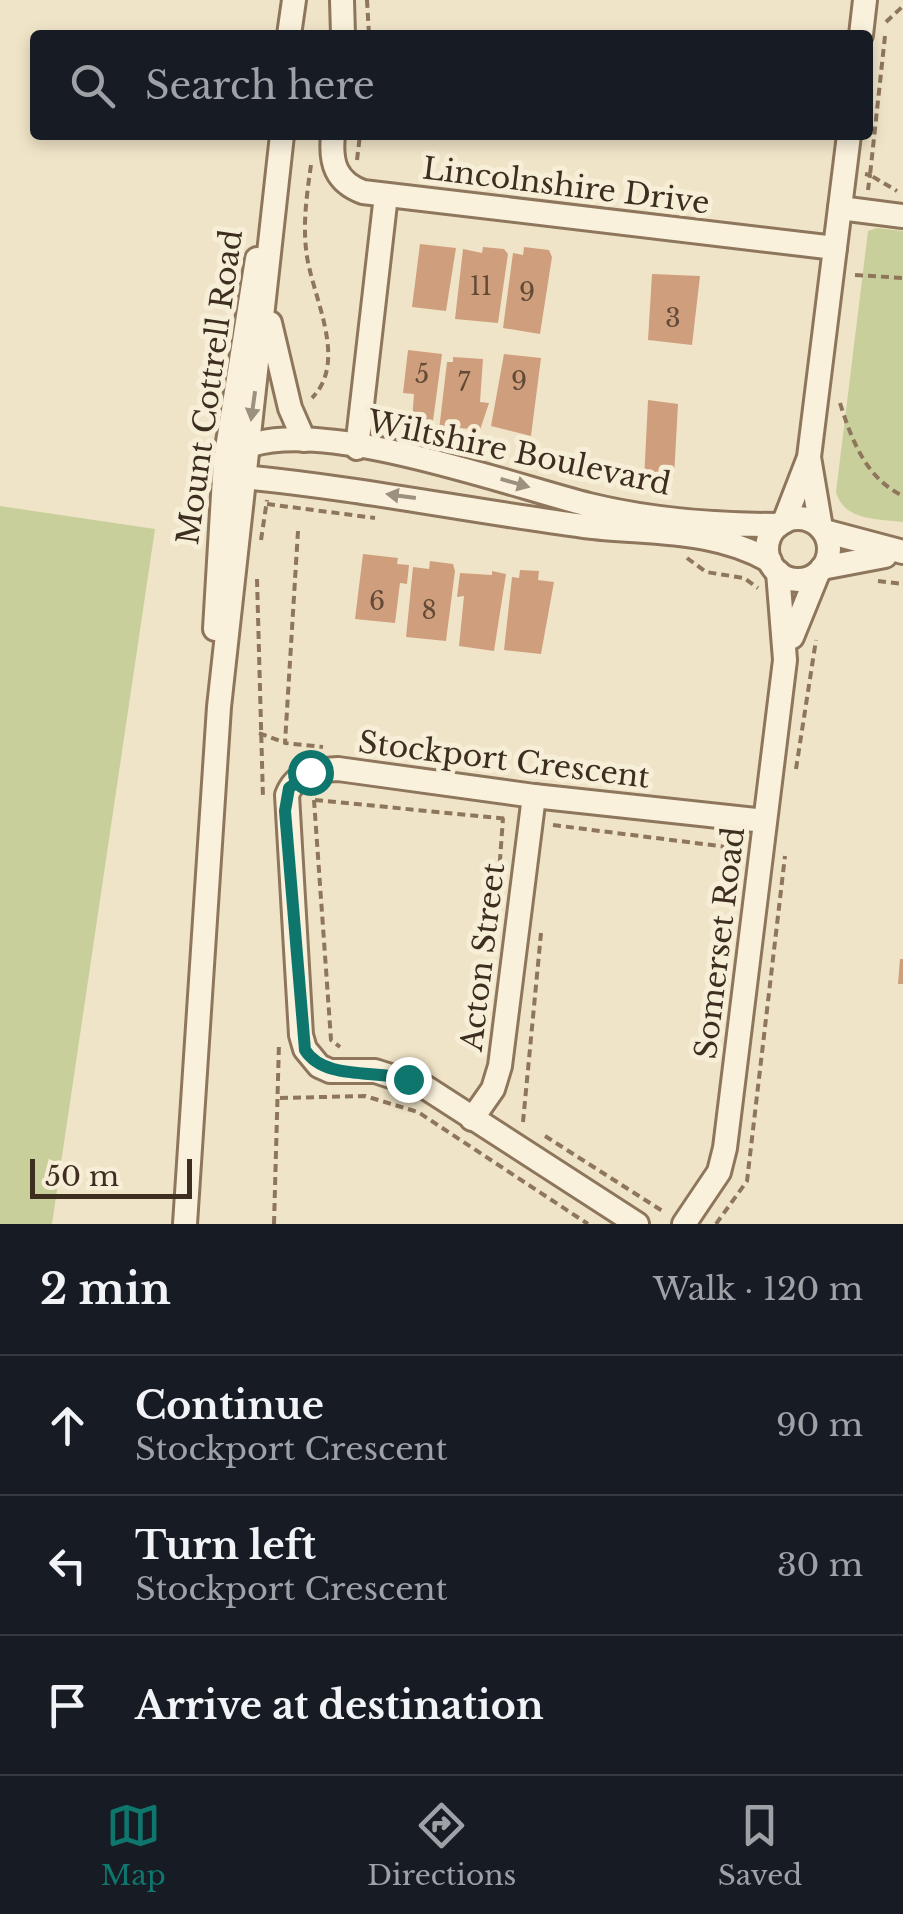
<!DOCTYPE html>
<html lang="en">
<head>
<meta charset="utf-8">
<style>
  body { margin:0; font-family:"Libre Baskerville",serif; background:#242831; color:#f1f3f6 }
  .scale { position:absolute; left:30px; bottom:25px; width:162px; box-sizing:border-box; padding-left:10px; border:5px solid #3d2e20; border-top:0; font-size:28px; line-height:35px; white-space:nowrap; color:#3d2e20; -webkit-text-stroke:8px #f7eed8; paint-order:stroke }
  .stop { position:absolute; width:30px; height:30px; margin:-22px; border:8px solid #0f766e; border-radius:50%; background:#fff }
  .stop.end { background:#0f766e; border-color:#fff; box-shadow:0 2px 10px #0008 }
  .list { margin:0; padding:0; list-style:none }
  h2 { display:flex; justify-content:space-between; align-items:center; height:130px; margin:0; padding:0 40px; font-size:42px }
  h2 small { font-size:32px; font-weight:400; color:#9ea1a6 }
  .list li { display:grid; grid-template-columns:65px 1fr auto; gap:30px; align-items:center; box-sizing:border-box; height:140px; padding:0 40px; border-top:2px solid #363941 }
  .list b { display:block; font-size:38px; white-space:nowrap }
  .list p { margin:0; font-size:32px; white-space:nowrap; color:#9ea1a6 }
  .list em { font-size:32px; font-style:normal; color:#9ea1a6 }
  .icon { flex:none; width:55px; height:55px; fill:none; stroke:currentColor; stroke-width:2; stroke-linecap:round; stroke-linejoin:round }
  .map { position:relative; flex:none; width:903px; height:1224px; overflow:hidden }
  .search { position:absolute; background:#171b24; box-shadow:0 5px 15px #0003; left:30px; right:30px; top:30px; height:110px; display:flex; align-items:center; gap:25px; box-sizing:border-box; padding:0 35px; border-radius:10px; color:#9ea1a6; font-size:38px }
  .sheet { height:550px; background:#171b24 }
  nav { display:flex; justify-content:space-around; align-items:center; box-sizing:border-box; height:140px; border-top:2px solid #363941; background:#171b24; font-size:28px; color:#9ea1a6 }
  nav a { display:grid; justify-items:center; gap:5px }
  nav .on { color:#0f766e }
  .map>svg:first-child { display:block }
  .green { fill:#c9cf9b }
  .building { fill:#cf9f7d }
  .lines { fill:none; stroke-linecap:round; stroke-linejoin:round }
  .minor-casing { stroke:#8d765c; stroke-width:28 }
  .path { stroke:#8d765c; stroke-width:4; stroke-dasharray:8 5; stroke-linecap:butt }
  .minor { stroke:#faf1dc; stroke-width:22 }
  .oneway { fill:#9c907e }
  .route { stroke:#0f766e; stroke-width:12 }
  .labels { text-anchor:middle; stroke-width:10; stroke-linejoin:round; paint-order:stroke }
  .number-label { font-size:25px; fill:#624a37 }
  .street-label { font-size:30px; fill:#3d2e20; stroke:#f7eed8 }
</style>
</head>
<body>
<div class="map">
<svg width="903" height="1224" viewBox="0 0 903 1224">
  <rect width="100%" height="100%" fill="#f0e4c8"/>
  <g class="green">
    <path d="M 877,228 L 903,231 L 903,522 C 878,519 844,521 836,492 L 868,231 Z"/>
    <path d="M 0,506 L 155,529 L 52,1224 L 0,1224 Z"/>
  </g>
  <g class="building">
    <path d="M 420,244 L 456,248 L 446,311 L 412,307 Z"/>
    <path d="M 483,247 L 504,249 L 508,254 L 498,323 L 455,319 L 463,249 L 482,253 Z"/>
    <path d="M 524,247 L 549,250 L 552,257 L 540,334 L 503,328 L 513,253 L 523,255 Z"/>
    <path d="M 652,274 L 700,276 L 692,345 L 648,340 Z"/>
    <path d="M 408,350 L 442,354 L 433,421 L 412,421 L 414,394 L 403,393 Z"/>
    <path d="M 504,354 L 541,358 L 531,436 L 491,426 Z"/>
    <path d="M 453,357 L 483,359 L 480,402 L 489,403 L 480,430 L 460,428 L 460,434 L 439,430 L 447,362 L 453,362 Z"/>
    <path d="M 648,400 L 678,404 L 674,477 L 664,476 L 663,482 L 644,480 Z"/>
    <path d="M 363,554 L 398,558 L 397,564 L 409,565 L 407,584 L 400,583 L 395,623 L 355,619 Z"/>
    <path d="M 430,561 L 453,564 L 455,571 L 446,641 L 406,637 L 413,567 L 429,569 Z"/>
    <path d="M 520,570 L 539,571 L 538,580 L 554,582 L 541,654 L 504,650 L 512,577 L 519,578 Z"/>
    <path d="M 492,571 L 506,574 L 494,651 L 459,646 L 464,596 L 457,597 L 460,573 L 492,575 Z"/>
    <path d="M 900,959 L 903,959 L 903,984 L 898,984 Z"/>
  </g>
  <g class="lines">
    <defs>
      <g id="minor">
        <path d="M 342,0 L 343,35"/>
        <path d="M 289,35 L 294,0"/>
        <path d="M 861,35 L 865,0"/>
        <path d="M 333,135 C 330,163 336,182 363,192 L 835,248"/>
        <path d="M 840,208 L 903,216"/>
        <path d="M 270,323 L 290,408 L 304,440"/>
        <path d="M 357,448 L 386,195"/>
        <circle cx="798" cy="549" r="31"/>
        <path d="M 784,522 L 808,460"/>
        <path d="M 821,528 L 809,457 L 849,135"/>
        <path d="M 824,531 L 903,552"/>
        <path d="M 770,561 C 713,528 648,534 584,526 C 470,511 358,488 243,477 L 225,461 C 233,455 241,448 251,445 C 331,420 506,484 589,505 C 650,520 717,525 779,525"/>
        <path d="M 822,568 L 885,556"/>
        <path d="M 215,629 L 225,461 L 257,259"/>
        <path d="M 792,637 L 818,573"/>
        <path d="M 472,1119 L 493,1089 L 500,1066 L 534,796"/>
        <path d="M 185,1224 L 219,707 L 282,135"/>
        <path d="M 637,1224 L 425,1087 L 375,1071 L 330,1071 L 319,1066 L 305,1049 L 301,1035 L 287,795 C 296,772 316,770 338,769 L 534,796 L 765,821"/>
        <path d="M 684,1224 L 719,1172 L 725,1148 L 785,660 L 778,572"/>
      </g>
    </defs>
    <use href="#minor" class="minor-casing"/>
    <g class="path">
      <path d="M 367,0 L 369,35"/>
      <path d="M 886,22 L 903,6"/>
      <path d="M 885,36 L 870,175 L 897,191"/>
      <path d="M 357,160 L 360,135"/>
      <path d="M 311,165 C 307,193 303,221 306,249 C 310,294 350,359 312,398"/>
      <path d="M 865,174 L 870,175 L 868,190"/>
      <path d="M 855,275 L 903,278"/>
      <path d="M 840,403 C 852,441 866,478 903,496"/>
      <path d="M 267,504 L 375,518"/>
      <path d="M 298,531 L 285,743 L 323,747"/>
      <path d="M 261,540 L 267,500"/>
      <path d="M 687,558 L 706,572 L 744,578 L 758,588"/>
      <path d="M 257,579 L 263,799"/>
      <path d="M 878,581 L 903,584"/>
      <path d="M 259,733 L 283,742"/>
      <path d="M 796,769 L 816,640"/>
      <path d="M 526,771 L 566,775"/>
      <path d="M 314,800 L 331,1040 L 340,1047"/>
      <path d="M 315,800 L 509,819"/>
      <path d="M 553,825 L 727,847 L 737,859"/>
      <path d="M 498,888 L 503,818"/>
      <path d="M 280,1098 L 365,1096 L 418,1112 L 588,1224"/>
      <path d="M 523,1122 L 541,933"/>
      <path d="M 545,1136 L 664,1212"/>
      <path d="M 274,1224 L 279,1043"/>
      <path d="M 716,1224 L 747,1181 L 785,856"/>
    </g>
    <use href="#minor" class="minor"/>
  </g>
  <defs><path id="oneway-solid" d="M-6-.8H1V-3.2L6.5 0L1 3.2V.8H-6Z" transform="scale(2.5)"/></defs>
  <g class="oneway">
    <use href="#oneway-solid" transform="translate(253 406) rotate(98)"/>
    <use href="#oneway-solid" transform="translate(515 483) rotate(16)"/>
    <use href="#oneway-solid" transform="translate(401 496) rotate(-172)"/>
  </g>
  <g class="lines">
    <path class="route" d="M 310,772 L 289,788 L 285,811 L 305,1050 C 324,1080 374,1070 408,1079"/>
  </g>
  <g class="labels">
    <g class="number-label">
      <text x="481" y="295">11</text>
      <text x="527" y="301">9</text>
      <text x="673" y="327">3</text>
      <text x="422" y="383">5</text>
      <text x="519" y="390">9</text>
      <text x="464" y="391">7</text>
      <text x="377" y="610">6</text>
      <text x="429" y="619">8</text>
    </g>
    <g class="street-label">
      <text transform="translate(566 186) rotate(7)" y="10">Lincolnshire Drive</text>
      <text transform="translate(210 387) rotate(-82)" y="10">Mount Cottrell Road</text>
      <text transform="translate(519 453) rotate(12)" y="10">Wiltshire Boulevard</text>
      <text transform="translate(504 760) rotate(7)" y="10">Stockport Crescent</text>
      <text transform="translate(720 943) rotate(-83)" y="10">Somerset Road</text>
      <text transform="translate(483 957) rotate(-83)" y="10">Acton Street</text>
    </g>
  </g>
</svg>
<div class="scale">50 m</div>
<div class="stop" style="left:310px;top:772px"></div>
<div class="stop end" style="left:408px;top:1079px"></div>
<div class="search"><svg class="icon" aria-label="search" viewBox="0 0 24 24"><circle cx="10" cy="10" r="6"/><path d="M15 15l6 6"/></svg>Search here</div>
</div>
<section class="sheet">
<h2>2 min<small>Walk · 120 m</small></h2>
<ul class="list">
<li><svg class="icon" aria-label="ahead" viewBox="0 0 24 24"><path d="M12 20V5M6 11l6-6 6 6"/></svg><div><b>Continue</b><p>Stockport Crescent</p></div><em>90 m</em></li>
<li><svg class="icon" aria-label="left" viewBox="0 0 24 24"><path d="M17 20v-9H6M10 6l-5 5 5 5"/></svg><div><b>Turn left</b><p>Stockport Crescent</p></div><em>30 m</em></li>
<li><svg class="icon" aria-label="arrive" viewBox="0 0 24 24"><path d="M6 21V4h12l-3 4 3 4H6"/></svg><div><b>Arrive at destination</b></div></li>
</ul>
</section>
<nav>
<a class="on"><svg class="icon" aria-label="map" viewBox="0 0 24 24"><path d="M3 6l6-2 6 2 6-2v14l-6 2-6-2-6 2zM9 4v14M15 6v14"/></svg>Map</a>
<a><svg class="icon" aria-label="directions" viewBox="0 0 24 24"><path d="M12 3l9 9-9 9-9-9zM9 14v-3h6M13 9l2 2-2 2"/></svg>Directions</a>
<a><svg class="icon" aria-label="saved" viewBox="0 0 24 24"><path d="M7 4h10v16l-5-4-5 4z"/></svg>Saved</a>
</nav>
</body>
</html>
